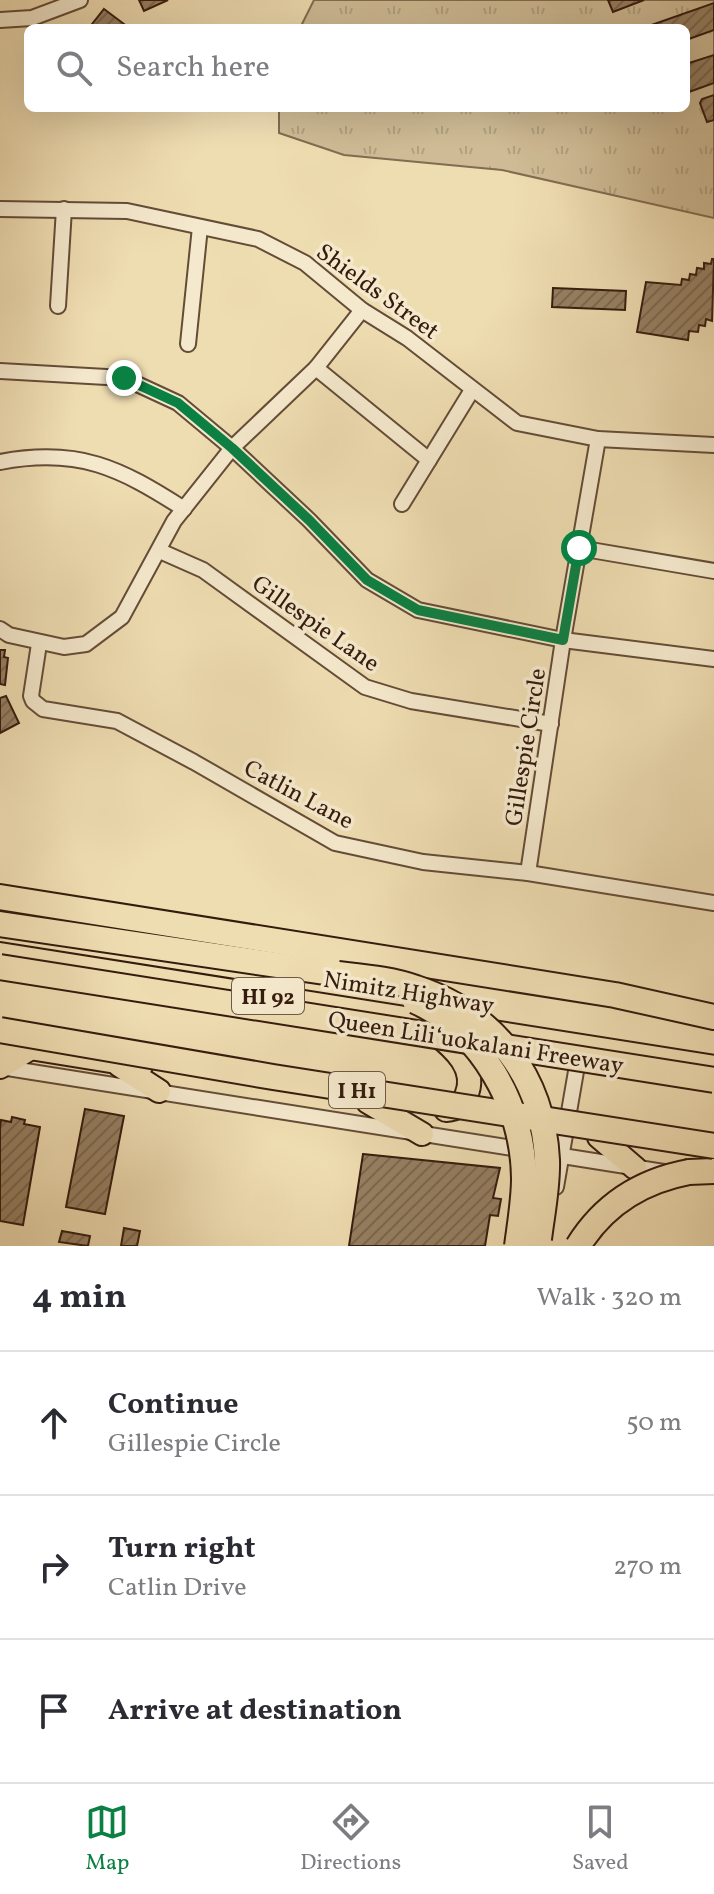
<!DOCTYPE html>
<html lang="en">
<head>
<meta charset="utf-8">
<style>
  body { margin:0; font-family:Vollkorn,serif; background:#f2f2f3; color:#2b2b33 }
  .stop { position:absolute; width:24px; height:24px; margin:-18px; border:6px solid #0b8043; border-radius:50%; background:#fff }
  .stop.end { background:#0b8043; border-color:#fff; box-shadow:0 2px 8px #0008 }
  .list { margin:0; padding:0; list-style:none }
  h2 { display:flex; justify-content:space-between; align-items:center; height:104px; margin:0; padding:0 32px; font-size:34px }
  h2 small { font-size:26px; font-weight:400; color:#7c7c81 }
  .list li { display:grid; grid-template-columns:52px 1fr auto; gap:24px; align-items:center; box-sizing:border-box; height:144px; padding:0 32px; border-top:2px solid #e1e1e2 }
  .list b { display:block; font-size:30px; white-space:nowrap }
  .list p { margin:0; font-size:26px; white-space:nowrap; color:#7c7c81 }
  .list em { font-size:26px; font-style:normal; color:#7c7c81 }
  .icon { flex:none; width:44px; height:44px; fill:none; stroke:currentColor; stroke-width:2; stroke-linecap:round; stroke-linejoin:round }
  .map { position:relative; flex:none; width:714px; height:1246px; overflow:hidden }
  .search { position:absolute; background:#fff; box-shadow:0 8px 32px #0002; left:24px; right:24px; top:24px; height:88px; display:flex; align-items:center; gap:20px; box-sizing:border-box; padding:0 28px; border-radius:12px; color:#7c7c81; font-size:30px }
  .sheet { height:536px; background:#fff }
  nav { display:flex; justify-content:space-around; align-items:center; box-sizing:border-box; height:112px; border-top:2px solid #e1e1e2; background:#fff; font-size:22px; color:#7c7c81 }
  nav a { display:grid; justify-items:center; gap:4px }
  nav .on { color:#0b8043 }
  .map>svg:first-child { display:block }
  .grass { fill:url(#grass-tufts); stroke:#826c52; stroke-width:2 }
  .building { fill:url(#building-hatch); stroke:#351b0e; stroke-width:2 }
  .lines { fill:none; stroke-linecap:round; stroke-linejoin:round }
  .minor-casing { stroke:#644c37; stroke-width:18 }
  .primary-casing { stroke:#351b0e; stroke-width:26 }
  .motorway-casing { stroke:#351b0e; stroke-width:28 }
  .minor { stroke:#f5e9cd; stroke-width:14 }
  .primary { stroke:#efddb2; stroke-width:22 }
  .motorway { stroke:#efddb2; stroke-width:24 }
  .motorway-bridge-casing { stroke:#351b0e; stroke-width:28; stroke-linecap:butt }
  .motorway-bridge { stroke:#efddb2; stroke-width:24 }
  .route { stroke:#0b8043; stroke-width:10 }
  .labels { text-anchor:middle; stroke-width:7; stroke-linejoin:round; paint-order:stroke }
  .shield { fill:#f5e9cd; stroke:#6f5947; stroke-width:2 }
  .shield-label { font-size:22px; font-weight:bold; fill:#351b0e }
  .street-label { font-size:24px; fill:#351b0e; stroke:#f5e9cd }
</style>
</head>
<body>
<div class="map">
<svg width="714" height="1246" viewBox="0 0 714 1246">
  <defs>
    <pattern id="grass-tufts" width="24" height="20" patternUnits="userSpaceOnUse" patternTransform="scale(2)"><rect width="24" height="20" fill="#cfbc96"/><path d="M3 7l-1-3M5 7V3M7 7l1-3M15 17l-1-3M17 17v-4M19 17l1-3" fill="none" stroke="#b2a180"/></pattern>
    <pattern id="building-hatch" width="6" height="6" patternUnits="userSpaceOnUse" patternTransform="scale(2)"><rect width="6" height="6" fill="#968063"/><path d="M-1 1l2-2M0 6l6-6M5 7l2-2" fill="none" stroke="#7b6850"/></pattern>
  </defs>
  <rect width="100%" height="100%" fill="#efddb2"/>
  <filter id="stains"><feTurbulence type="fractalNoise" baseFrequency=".0025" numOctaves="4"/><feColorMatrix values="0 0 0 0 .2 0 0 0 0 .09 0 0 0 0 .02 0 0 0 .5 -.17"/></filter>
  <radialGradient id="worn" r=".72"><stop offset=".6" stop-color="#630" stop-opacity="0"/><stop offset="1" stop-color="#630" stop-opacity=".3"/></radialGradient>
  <path class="grass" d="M 314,0 L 714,0 L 714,218 L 502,170 L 344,155 L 279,133 L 279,108 L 686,108 L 686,28 L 300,28 Z"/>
  <g class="building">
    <path d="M 139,0 L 168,0 L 144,11 Z"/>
    <path d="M 608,0 L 644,0 L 613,12 Z"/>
    <path d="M 714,3 L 714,30 L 686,40 L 686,28 L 643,28 Z"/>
    <path d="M 104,9 L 128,27 L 127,28 L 89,28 Z"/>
    <path d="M 714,55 L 714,83 L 686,93 L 686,64 Z"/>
    <path d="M 714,95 L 714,120 L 707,122 L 700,103 L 702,99 Z"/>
    <path d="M 712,259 L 714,259 L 712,321 L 706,319 L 705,326 L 699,325 L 698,332 L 689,331 L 688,340 L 637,332 L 646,282 L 681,285 L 682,279 L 689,280 L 690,274 L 696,275 L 697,268 L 704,269 L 704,263 L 711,264 Z"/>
    <path d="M 553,288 L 626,291 L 625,310 L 552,307 Z"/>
    <path d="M 0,650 L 5,650 L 4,657 L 8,658 L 5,685 L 0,684 Z"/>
    <path d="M 6,696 L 19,723 L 0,733 L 0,698 Z"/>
    <path d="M 85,1109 L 124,1116 L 105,1214 L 66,1207 Z"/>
    <path d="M 12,1117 L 25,1120 L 24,1124 L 40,1127 L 23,1225 L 0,1221 L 0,1128 L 1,1120 L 11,1122 Z"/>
    <path d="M 363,1154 L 500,1168 L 493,1198 L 501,1199 L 498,1216 L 490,1215 L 485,1246 L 349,1246 Z"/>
    <path d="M 124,1228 L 140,1231 L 137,1246 L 121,1246 Z"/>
    <path d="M 62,1231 L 90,1236 L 88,1246 L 59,1242 Z"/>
  </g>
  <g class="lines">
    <defs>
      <g id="minor">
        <path d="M 0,20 L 32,18 L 80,0"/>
        <path d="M 0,209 L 127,211 L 258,239 L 305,263 L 362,310 L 407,338 L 517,423 L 598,439 L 714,445"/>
        <path d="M 58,306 L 64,209"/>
        <path d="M 188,344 L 200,227"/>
        <path d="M 316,368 L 429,460"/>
        <path d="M 0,371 L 124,378 L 178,403 L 232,448 L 309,520 L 367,580 L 418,610 L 563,640 L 714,659"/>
        <path d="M 0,462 C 79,447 120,468 184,509"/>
        <path d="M 402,504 L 472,390"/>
        <path d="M 579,548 L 714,571"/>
        <path d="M 160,551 L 203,570 L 365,687 L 411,701 L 551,724"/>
        <path d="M 0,629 L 9,635 L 64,647 L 86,644 L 122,617 L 174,521 L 232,448 L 316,368 L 362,310"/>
        <path d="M 39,644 L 31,696 L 33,701 L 43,709 L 117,721 L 194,762 L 335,843 L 423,862 L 528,873 L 714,903"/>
        <path d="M 528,873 L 563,640 L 598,439"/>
        <path d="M 0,1067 L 670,1173"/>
        <path d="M 556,1187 L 579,1054"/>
      </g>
      <g id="primary">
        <path d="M 0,954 L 714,1067"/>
        <path d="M 434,1032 C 454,1048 478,1069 466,1096 C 462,1106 457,1109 446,1110"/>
        <path d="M 0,1043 L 141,1066"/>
        <path d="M 119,1065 L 159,1091"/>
        <path d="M 0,1067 L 31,1048"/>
        <path d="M 368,1102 L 422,1134"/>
        <path d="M 599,1137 L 635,1168"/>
      </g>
      <g id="motorway">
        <path d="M 0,897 L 615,995 L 714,1017"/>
        <path d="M 0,924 L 338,974"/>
        <path d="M 689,1172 L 714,1171"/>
      </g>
    </defs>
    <use href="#minor" class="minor-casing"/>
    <use href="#primary" class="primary-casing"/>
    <use href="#motorway" class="motorway-casing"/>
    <use href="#minor" class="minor"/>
    <use href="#primary" class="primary"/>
    <use href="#motorway" class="motorway"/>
    <defs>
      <g id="motorway-bridge">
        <path d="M 0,967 L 714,1080"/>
        <path d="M 338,974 C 364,977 391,979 416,988 C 495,1014 543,1077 547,1160 C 548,1186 542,1214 539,1239"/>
        <path d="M 415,1001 C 482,1031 523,1106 524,1178 C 524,1200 520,1223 517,1246"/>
        <path d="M 0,1030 L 273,1077 L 714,1146"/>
        <path d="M 578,1246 C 604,1204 641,1181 689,1172"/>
      </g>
    </defs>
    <use href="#motorway-bridge" class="motorway-bridge-casing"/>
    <use href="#motorway-bridge" class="motorway-bridge"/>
  </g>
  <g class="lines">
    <path class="route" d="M 124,378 L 178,403 L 232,448 L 309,520 L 367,580 L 418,610 L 563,640 L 579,548"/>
  </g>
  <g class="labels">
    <g class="shield">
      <rect x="232" y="978" width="72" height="36" rx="6"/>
      <rect x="329" y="1072" width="56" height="36" rx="6"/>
    </g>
    <g class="shield-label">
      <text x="268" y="1004">HI 92</text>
      <text x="357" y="1098">I H1</text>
    </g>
    <g class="street-label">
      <text transform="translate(378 291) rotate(36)" y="8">Shields Street</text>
      <text transform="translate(316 623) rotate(35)" y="8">Gillespie Lane</text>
      <text transform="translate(525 747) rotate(-81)" y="8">Gillespie Circle</text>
      <text transform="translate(299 794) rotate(28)" y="8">Catlin Lane</text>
      <text transform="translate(409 992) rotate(9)" y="8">Nimitz Highway</text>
      <text transform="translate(476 1042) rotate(9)" y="8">Queen Liliʻuokalani Freeway</text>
    </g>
  </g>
  <rect width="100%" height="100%" filter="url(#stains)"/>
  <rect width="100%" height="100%" fill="url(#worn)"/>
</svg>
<div class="stop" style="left:579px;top:548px"></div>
<div class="stop end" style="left:124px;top:378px"></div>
<div class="search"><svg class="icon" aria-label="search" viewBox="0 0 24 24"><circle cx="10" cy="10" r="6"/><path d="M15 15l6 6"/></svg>Search here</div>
</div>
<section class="sheet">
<h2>4 min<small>Walk · 320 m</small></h2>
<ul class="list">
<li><svg class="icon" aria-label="ahead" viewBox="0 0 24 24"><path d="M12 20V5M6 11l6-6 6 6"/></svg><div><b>Continue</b><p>Gillespie Circle</p></div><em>50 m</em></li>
<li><svg class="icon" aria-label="right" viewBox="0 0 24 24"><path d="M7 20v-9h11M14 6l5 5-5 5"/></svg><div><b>Turn right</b><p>Catlin Drive</p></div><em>270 m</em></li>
<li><svg class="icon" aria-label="arrive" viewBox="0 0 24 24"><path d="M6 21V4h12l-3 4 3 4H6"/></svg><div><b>Arrive at destination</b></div></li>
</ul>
</section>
<nav>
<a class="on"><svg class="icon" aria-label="map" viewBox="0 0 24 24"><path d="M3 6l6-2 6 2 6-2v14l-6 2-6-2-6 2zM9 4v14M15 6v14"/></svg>Map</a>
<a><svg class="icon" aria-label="directions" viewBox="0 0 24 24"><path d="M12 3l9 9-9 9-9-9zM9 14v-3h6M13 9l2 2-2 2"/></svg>Directions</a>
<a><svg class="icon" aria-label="saved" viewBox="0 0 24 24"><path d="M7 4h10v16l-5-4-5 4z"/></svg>Saved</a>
</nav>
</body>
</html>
